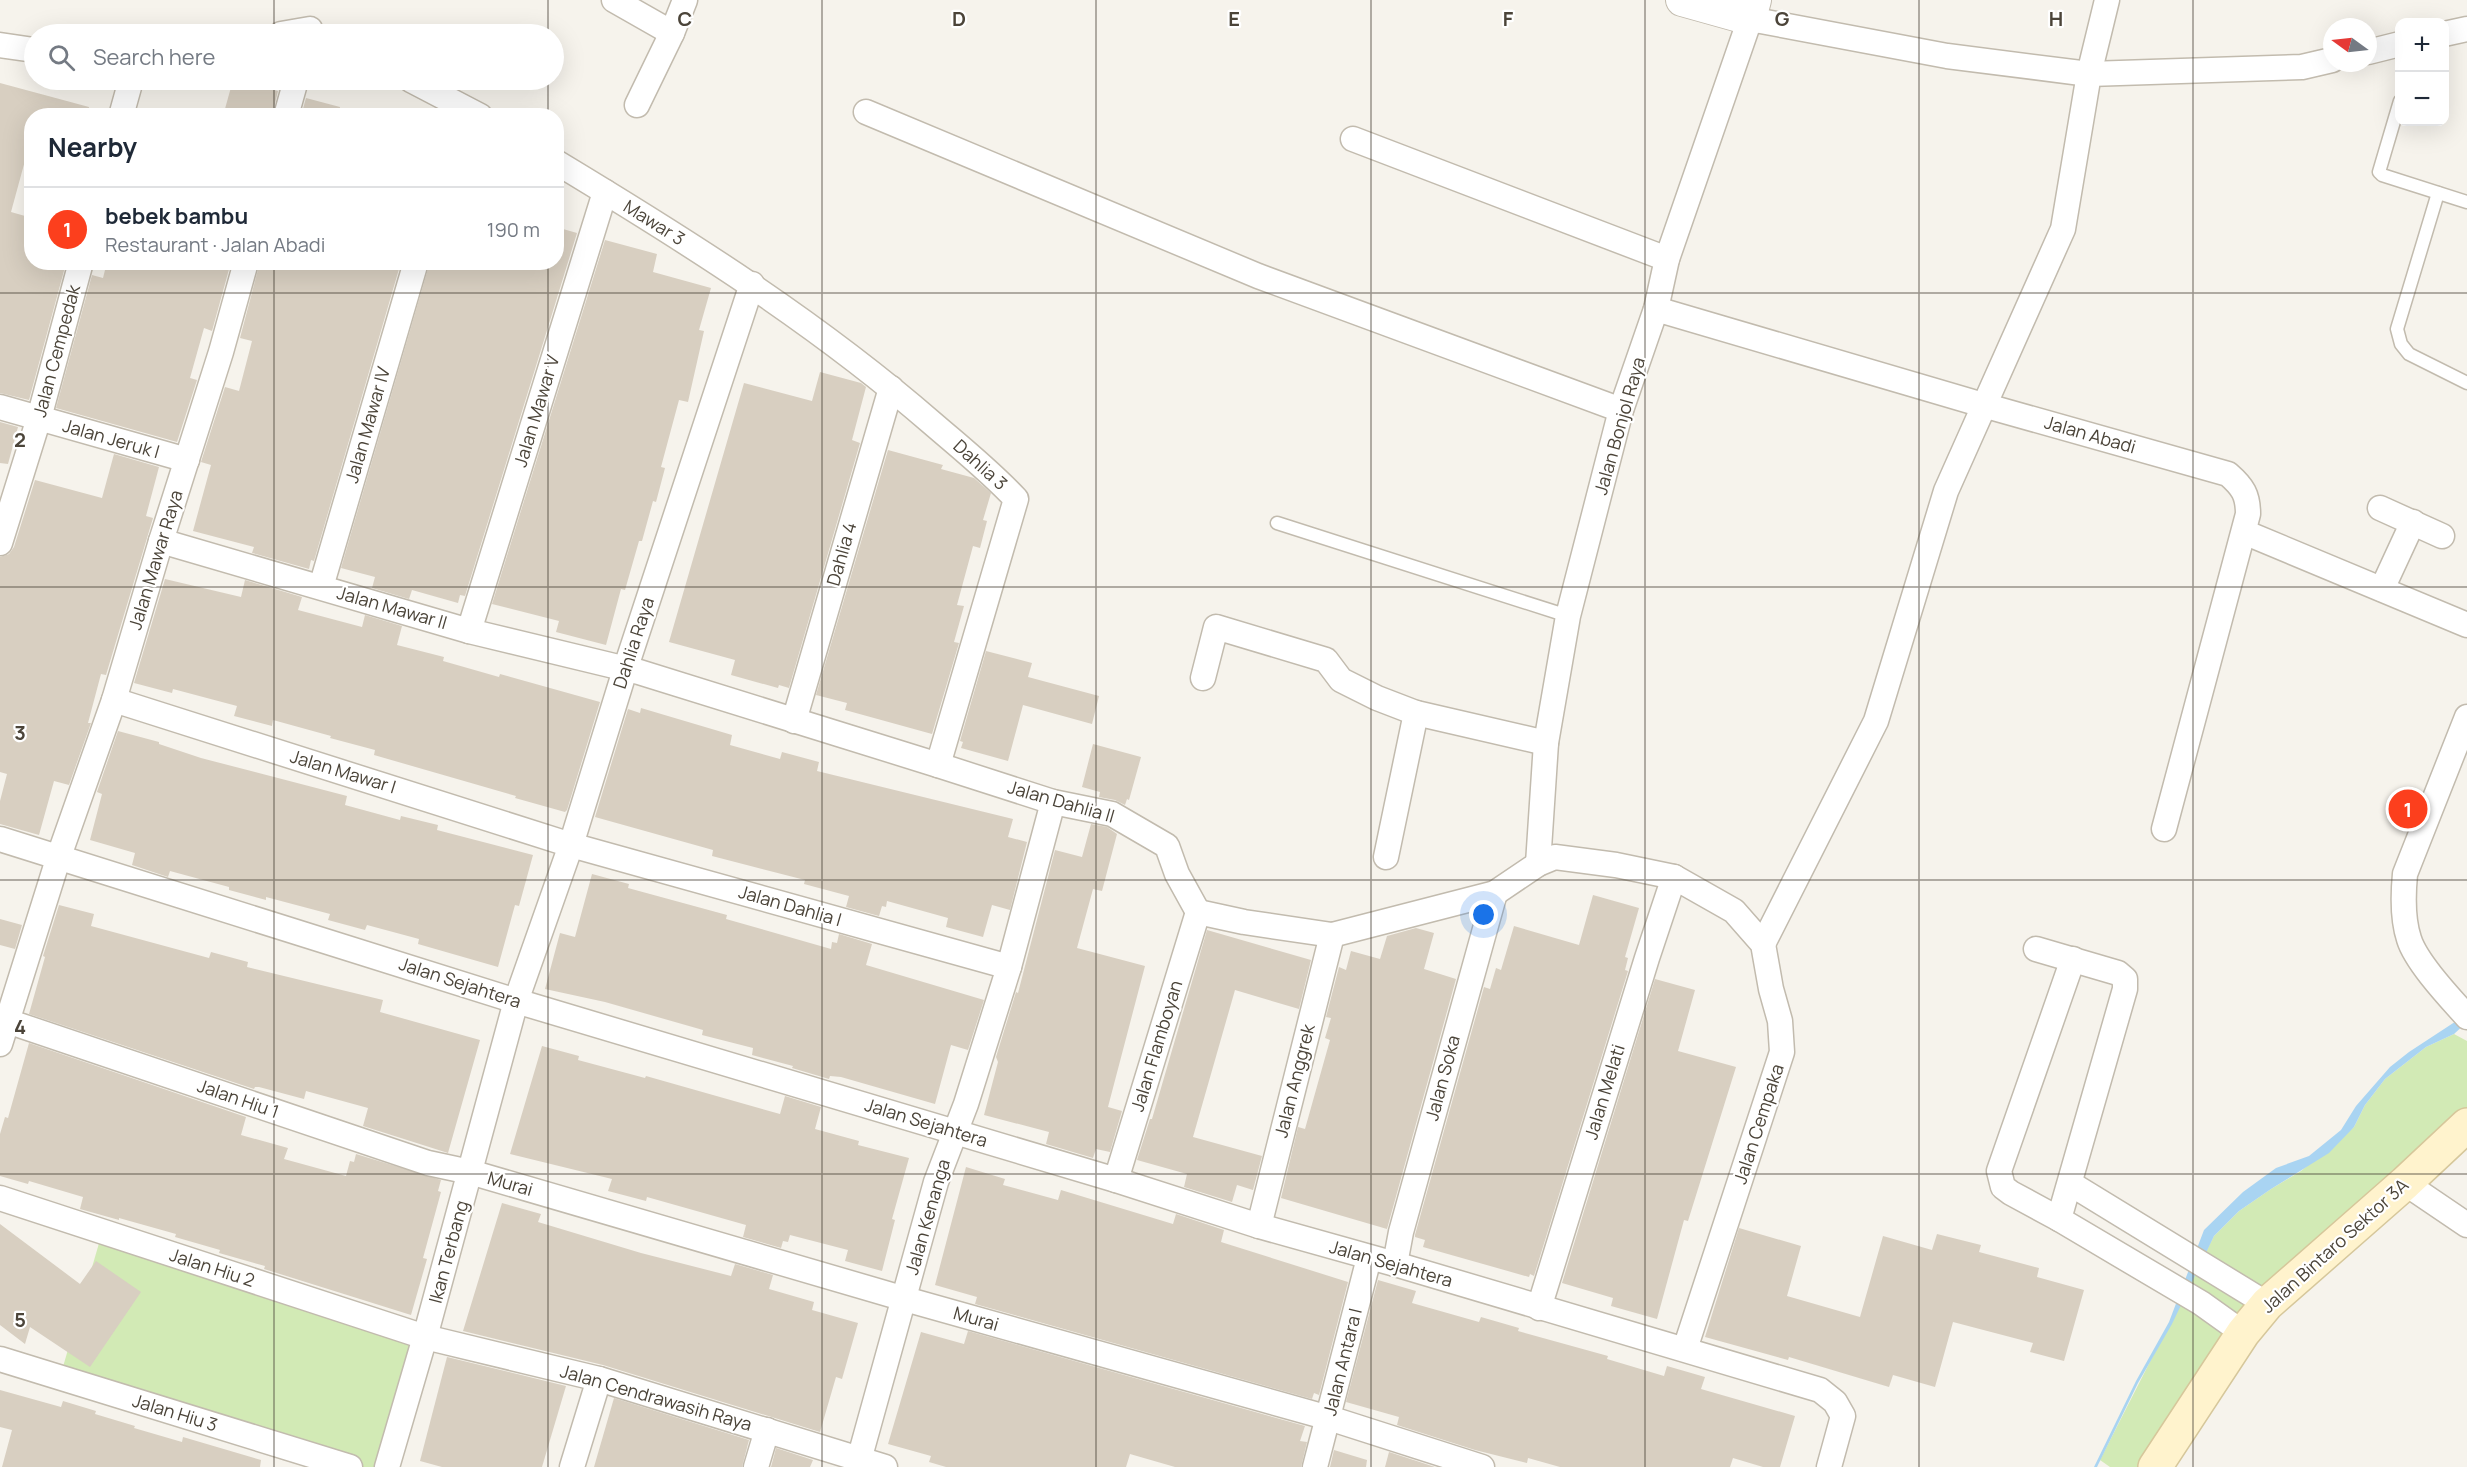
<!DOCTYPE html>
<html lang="en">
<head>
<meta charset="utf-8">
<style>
  body { margin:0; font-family:Manrope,sans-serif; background:#f6f6f7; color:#1f2937 }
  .controls { position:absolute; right:18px; top:18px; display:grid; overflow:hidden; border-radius:12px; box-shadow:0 6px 24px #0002 }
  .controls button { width:54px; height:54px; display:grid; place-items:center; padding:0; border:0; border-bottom:2px solid #e0e1e3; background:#fff; color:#1f2937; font:30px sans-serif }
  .compass { position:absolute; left:2323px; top:18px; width:54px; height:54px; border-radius:50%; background:#fff; box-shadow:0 6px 24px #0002; rotate:285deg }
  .you { position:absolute; left:1484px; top:915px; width:21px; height:21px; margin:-15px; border:4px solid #fff; border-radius:50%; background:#1a73e8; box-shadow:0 0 0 9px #1a73e833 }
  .badge { display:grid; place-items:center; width:39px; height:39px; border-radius:50%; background:#fc3f1d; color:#fff; font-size:20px; font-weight:700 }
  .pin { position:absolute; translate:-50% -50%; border:3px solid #fff; box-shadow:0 2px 6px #0006 }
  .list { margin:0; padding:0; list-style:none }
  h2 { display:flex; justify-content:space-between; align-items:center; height:78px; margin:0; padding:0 24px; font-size:26px }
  h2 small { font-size:20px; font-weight:400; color:#747a83 }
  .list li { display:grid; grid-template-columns:39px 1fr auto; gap:18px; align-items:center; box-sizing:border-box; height:84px; padding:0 24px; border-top:2px solid #e0e1e3 }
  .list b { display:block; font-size:22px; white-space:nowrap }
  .list p { margin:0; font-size:20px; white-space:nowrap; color:#747a83 }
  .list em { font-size:20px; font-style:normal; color:#747a83 }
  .icon { flex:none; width:33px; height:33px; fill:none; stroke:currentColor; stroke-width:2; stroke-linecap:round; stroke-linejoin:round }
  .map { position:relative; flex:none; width:2467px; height:1467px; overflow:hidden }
  .search { position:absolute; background:#fff; box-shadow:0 6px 24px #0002; left:24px; top:24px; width:540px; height:66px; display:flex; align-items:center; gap:15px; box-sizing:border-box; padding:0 21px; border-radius:33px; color:#747a83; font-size:22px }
  .panel { position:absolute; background:#fff; box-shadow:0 6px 24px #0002; left:24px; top:108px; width:540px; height:162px; border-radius:24px }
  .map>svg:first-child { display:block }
  .green { fill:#d2eab5 }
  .water { fill:#a9d4f2 }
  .building { fill:#d8cfc1 }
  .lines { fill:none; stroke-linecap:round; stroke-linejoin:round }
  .service-casing { stroke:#c2bbae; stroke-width:15 }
  .minor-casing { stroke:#c2bbae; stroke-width:27 }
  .tertiary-casing { stroke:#c2bbae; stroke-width:34 }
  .secondary-casing { stroke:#d6c79b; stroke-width:36 }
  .service { stroke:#fff; stroke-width:12 }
  .minor { stroke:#fff; stroke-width:24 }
  .tertiary { stroke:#fff; stroke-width:32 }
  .secondary { stroke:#fff3cd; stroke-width:33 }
  .grid { fill:none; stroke:#4b4439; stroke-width:1.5; stroke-opacity:0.55 }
  .labels { text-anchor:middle; stroke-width:4.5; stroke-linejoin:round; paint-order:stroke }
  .street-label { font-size:18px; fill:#4b4439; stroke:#fff }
  .grid-label { font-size:20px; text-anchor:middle; font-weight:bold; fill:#4b4439; stroke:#fff; stroke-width:4.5; stroke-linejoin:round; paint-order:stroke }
</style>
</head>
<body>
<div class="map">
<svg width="2467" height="1467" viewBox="0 0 2467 1467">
  <rect width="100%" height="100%" fill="#f6f3ec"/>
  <g class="green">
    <path d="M 2454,1034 L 2467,1041 L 2467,1110 L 2253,1316 L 2151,1467 L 2110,1467 L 2100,1460 L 2214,1236 L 2239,1211 L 2271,1189 L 2301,1171 L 2354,1127 L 2365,1105 L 2385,1079 L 2426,1047 Z"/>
    <path d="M 102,1233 L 425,1337 L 387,1467 L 350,1467 L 60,1377 Z"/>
  </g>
  <path class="water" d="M 2467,1014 L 2467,1022 L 2454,1034 L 2426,1047 L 2385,1079 L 2365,1105 L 2354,1127 L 2329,1153 L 2271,1189 L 2239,1211 L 2214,1236 L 2172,1324 L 2138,1383 L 2097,1467 L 2094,1467 L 2136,1381 L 2169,1322 L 2204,1230 L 2243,1192 L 2276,1168 L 2309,1156 L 2341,1130 L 2356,1106 L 2390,1067 L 2409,1052 Z"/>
  <g class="building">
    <path d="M 233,80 L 278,91 L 272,116 L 223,116 Z"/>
    <path d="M 0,83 L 89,107 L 88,116 L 32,116 L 32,135 L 11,212 L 32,218 L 32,262 L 47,262 L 65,267 L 29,400 L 0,393 Z"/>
    <path d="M 306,98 L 340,107 L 339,116 L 301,116 Z"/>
    <path d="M 556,227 L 577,233 L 465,596 L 460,595 L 458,603 L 412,590 L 409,599 L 372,588 L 375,577 L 341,568 L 430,262 L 556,262 Z"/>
    <path d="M 605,240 L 657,254 L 653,272 L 711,288 L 699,330 L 704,331 L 688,402 L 679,400 L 661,467 L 665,468 L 656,502 L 653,501 L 642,541 L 639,541 L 625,590 L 621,589 L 606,645 L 556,632 L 559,621 L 492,604 Z"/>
    <path d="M 107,262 L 231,262 L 212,331 L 204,328 L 190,378 L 197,380 L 177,442 L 56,408 L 92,275 L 103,278 Z"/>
    <path d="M 260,262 L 401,262 L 314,561 L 311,560 L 309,569 L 252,553 L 254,547 L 193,531 L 211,465 L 201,462 L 225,387 L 239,391 L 252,341 L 240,338 Z"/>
    <path d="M 820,372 L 861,383 L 866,387 L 852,440 L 860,443 L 789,688 L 779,685 L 778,688 L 731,675 L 735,660 L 669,642 L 744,383 L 812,401 Z"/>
    <path d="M 0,422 L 18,427 L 8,464 L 0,463 Z"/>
    <path d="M 888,450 L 943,465 L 941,469 L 974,478 L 991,493 L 983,520 L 987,521 L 980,548 L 973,546 L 957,605 L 964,606 L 954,642 L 959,643 L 932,734 L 845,710 L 847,703 L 816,695 Z"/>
    <path d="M 114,454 L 159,467 L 146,516 L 153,518 L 106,675 L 101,674 L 88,723 L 91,723 L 69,785 L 54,781 L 39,835 L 0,824 L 0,801 L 7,774 L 0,772 L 0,557 L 9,554 L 14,547 L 35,480 L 102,498 Z"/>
    <path d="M 165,579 L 241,597 L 245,580 L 302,597 L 298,610 L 362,627 L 365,615 L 402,626 L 397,645 L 444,657 L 443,661 L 499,677 L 500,674 L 600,702 L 567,810 L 565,812 L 515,798 L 516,796 L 374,755 L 375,750 L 330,738 L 331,736 L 273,720 L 272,726 L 234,716 L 237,706 L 173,689 L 172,693 L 134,683 Z"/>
    <path d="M 986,651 L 1032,663 L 1028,677 L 1099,696 L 1092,724 L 1023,705 L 1008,761 L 961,748 L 963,742 L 960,741 Z"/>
    <path d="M 641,708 L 732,735 L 730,745 L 780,759 L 782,752 L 819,762 L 817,771 L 1013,819 L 1008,837 L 1027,842 L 1010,910 L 992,905 L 983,937 L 946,927 L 948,918 L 887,901 L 886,907 L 882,906 L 879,916 L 846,907 L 849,896 L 804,884 L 805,880 L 712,856 L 713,850 L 595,817 L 628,709 L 640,713 Z"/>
    <path d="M 118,731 L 159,742 L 159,744 L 201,758 L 347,796 L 345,805 L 400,820 L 401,816 L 438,825 L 437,830 L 533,855 L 519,906 L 515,905 L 498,967 L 418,944 L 419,939 L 367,925 L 365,930 L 328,920 L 330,914 L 266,897 L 266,900 L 229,890 L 229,887 L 170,871 L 168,877 L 132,865 L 135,853 L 90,840 L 102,794 L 97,792 Z"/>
    <path d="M 1093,744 L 1141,757 L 1129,800 L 1127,799 L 1125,805 L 1115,800 L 1099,797 L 1100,792 L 1082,787 Z"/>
    <path d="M 1091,824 L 1107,827 L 1117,834 L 1102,891 L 1093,889 L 1077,948 L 1145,966 L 1108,1107 L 1122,1111 L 1110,1152 L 1096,1149 L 1093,1158 L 1046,1144 L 1049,1132 L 984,1115 L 998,1062 L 996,1057 L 1016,992 L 1018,993 L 1055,850 L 1082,857 Z"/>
    <path d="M 592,874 L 629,884 L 628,888 L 727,915 L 726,919 L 831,949 L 832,942 L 837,943 L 839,934 L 872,944 L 866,965 L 984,1000 L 968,1050 L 951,1045 L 935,1104 L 841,1077 L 830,1076 L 829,1079 L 792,1068 L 793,1066 L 752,1055 L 753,1048 L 702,1035 L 703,1030 L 605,1002 L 545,989 L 560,933 L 575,937 Z"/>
    <path d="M 1593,895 L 1639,908 L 1625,957 L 1628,958 L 1625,970 L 1628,971 L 1534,1276 L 1530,1274 L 1529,1277 L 1423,1247 L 1425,1240 L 1415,1237 L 1415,1235 L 1484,987 L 1490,989 L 1496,968 L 1501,970 L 1514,926 L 1579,945 Z"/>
    <path d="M 59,905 L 94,914 L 91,926 L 209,958 L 211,952 L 248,962 L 247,967 L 383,1000 L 380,1012 L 480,1040 L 448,1153 L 363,1126 L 368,1108 L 306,1091 L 304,1099 L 259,1087 L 255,1087 L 254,1089 L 29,1014 L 45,957 L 43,956 Z"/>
    <path d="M 0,919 L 22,925 L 15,949 L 0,945 Z"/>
    <path d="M 1416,928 L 1434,933 L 1424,969 L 1456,979 L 1387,1229 L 1281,1198 L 1298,1127 L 1305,1129 L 1330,1040 L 1325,1038 L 1331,1018 L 1326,1017 L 1339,967 L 1346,970 L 1351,951 L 1380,959 L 1387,936 Z"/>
    <path d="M 1207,930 L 1311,960 L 1299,1009 L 1235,990 L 1193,1137 L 1262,1156 L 1253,1190 L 1237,1185 L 1232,1202 L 1184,1187 L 1187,1174 L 1137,1160 L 1150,1119 L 1152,1119 Z"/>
    <path d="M 1655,979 L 1695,990 L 1678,1051 L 1736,1067 L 1688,1221 L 1684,1220 L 1657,1319 L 1611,1306 L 1613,1298 L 1562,1283 Z"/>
    <path d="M 29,1043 L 246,1117 L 241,1135 L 288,1148 L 284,1159 L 346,1176 L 350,1161 L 354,1162 L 356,1154 L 441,1180 L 438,1191 L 441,1192 L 423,1258 L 427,1259 L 411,1315 L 264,1269 L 265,1266 L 219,1253 L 220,1250 L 175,1237 L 176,1234 L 119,1218 L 119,1220 L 80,1209 L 83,1197 L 29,1181 L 28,1184 L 0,1176 L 0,1134 L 5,1117 L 8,1118 Z"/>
    <path d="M 542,1046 L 579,1056 L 578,1060 L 645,1078 L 646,1076 L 780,1114 L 785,1096 L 821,1107 L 815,1129 L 859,1141 L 858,1145 L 909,1158 L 892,1219 L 895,1220 L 882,1271 L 845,1261 L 848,1250 L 790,1235 L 788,1242 L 783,1241 L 781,1248 L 743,1237 L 746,1225 L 647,1197 L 646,1201 L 608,1191 L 612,1179 L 510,1154 Z"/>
    <path d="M 966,1167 L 1005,1179 L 1003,1185 L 1058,1200 L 1061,1190 L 1173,1224 L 1176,1214 L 1224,1230 L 1221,1242 L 1348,1282 L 1319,1395 L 1314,1393 L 1312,1399 L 975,1304 L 977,1297 L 935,1285 Z"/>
    <path d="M 502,1203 L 541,1214 L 538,1222 L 641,1253 L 731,1276 L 735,1264 L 773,1275 L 769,1289 L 814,1302 L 812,1310 L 858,1323 L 842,1379 L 836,1377 L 820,1432 L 603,1365 L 463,1331 Z"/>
    <path d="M 0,1224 L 80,1284 L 96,1261 L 141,1292 L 90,1367 L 30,1327 L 25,1344 L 0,1325 Z"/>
    <path d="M 1739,1228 L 1801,1246 L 1787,1296 L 1860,1317 L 1883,1236 L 1932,1250 L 1937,1234 L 1981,1245 L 1979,1252 L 2039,1268 L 2037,1277 L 2084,1290 L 2064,1361 L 2030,1352 L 2033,1343 L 1953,1322 L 1935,1387 L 1893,1375 L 1889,1387 L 1789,1357 L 1788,1360 L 1705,1337 Z"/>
    <path d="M 1378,1280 L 1416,1291 L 1412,1303 L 1479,1322 L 1481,1317 L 1519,1328 L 1518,1331 L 1608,1356 L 1607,1359 L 1664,1376 L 1667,1366 L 1705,1377 L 1701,1389 L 1795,1416 L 1780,1467 L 1763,1467 L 1733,1458 L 1730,1467 L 1560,1467 L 1528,1458 L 1527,1463 L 1475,1450 L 1397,1425 L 1399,1417 L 1346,1402 Z"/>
    <path d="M 968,1331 L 1305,1426 L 1300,1441 L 1307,1442 L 1301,1467 L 1175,1467 L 1130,1454 L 1126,1467 L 946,1467 L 929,1462 L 931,1456 L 888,1444 L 921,1332 L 964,1344 Z"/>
    <path d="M 447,1357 L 566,1386 L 542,1467 L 442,1467 L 420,1461 Z"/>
    <path d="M 0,1390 L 61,1407 L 63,1401 L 96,1411 L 95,1414 L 135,1426 L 134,1428 L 182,1442 L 183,1437 L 261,1460 L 260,1467 L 2,1467 L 12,1430 L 0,1427 Z"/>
    <path d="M 614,1398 L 749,1440 L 742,1467 L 594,1467 Z"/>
    <path d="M 776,1448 L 813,1460 L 810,1467 L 771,1467 Z"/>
    <path d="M 1334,1450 L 1367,1460 L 1366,1467 L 1330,1467 Z"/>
    <path d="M 1389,1452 L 1435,1467 L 1385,1467 Z"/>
  </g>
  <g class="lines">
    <defs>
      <g id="service">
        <path d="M 2400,101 L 2379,172 L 2382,175 L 2467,202"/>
        <path d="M 2438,193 L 2397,329 L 2401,344 L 2409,354 L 2467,383"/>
        <path d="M 1277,523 L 1568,616"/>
      </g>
      <g id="minor">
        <path d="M 614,0 L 672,33"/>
        <path d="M 281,34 L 310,29"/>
        <path d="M 2444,34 L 2467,29"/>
        <path d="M 0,45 L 34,50"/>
        <path d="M 2368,52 L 2400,44"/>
        <path d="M 411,80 L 480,116"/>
        <path d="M 637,105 L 672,33 L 685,0"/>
        <path d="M 866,112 L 1258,276 L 1621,410"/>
        <path d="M 121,116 L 131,80"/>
        <path d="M 286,116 L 296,80"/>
        <path d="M 1353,139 L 1667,259"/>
        <path d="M 556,162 C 687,241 817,323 932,423 C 961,448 991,472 1016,499 L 938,765"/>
        <path d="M 1656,309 L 1983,405 L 2228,474 C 2243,487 2248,495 2248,514 L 2164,829"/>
        <path d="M 0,407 L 187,460"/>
        <path d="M 2380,508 L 2442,536"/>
        <path d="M 2244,532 L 2467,625"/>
        <path d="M 161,541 L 469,631 L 639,672 L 938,765 L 1053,802 L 1112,814 L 1167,846 L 1177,874 L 1198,912"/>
        <path d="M 0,543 L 39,418 L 81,262"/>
        <path d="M 321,587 L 416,262"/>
        <path d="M 2382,589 L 2413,522"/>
        <path d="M 469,631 L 605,192"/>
        <path d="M 1203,678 L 1216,627 L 1326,660 L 1341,680 L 1377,698 L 1416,713 L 1546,743"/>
        <path d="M 114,700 L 571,845 L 1009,967"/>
        <path d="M 2467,717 L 2405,874 C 2403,895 2402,918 2409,939 C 2416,962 2450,998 2467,1017"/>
        <path d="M 794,721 L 891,388"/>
        <path d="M 0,839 L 516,1001 L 1116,1180 L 1259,1226 L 1395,1264 L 1820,1390 L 1835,1402 L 1843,1416 L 1829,1467"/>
        <path d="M 1386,857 L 1416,713"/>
        <path d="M 1538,864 L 1546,743 L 1568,616 L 1621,410 L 1656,309 L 1667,259 L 1750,19 L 1947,56 L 2089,74 L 2302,67 L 2332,60"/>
        <path d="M 1198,912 L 1244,922 L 1332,935 L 1495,893 L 1538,864 L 1555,857 L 1616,865 L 1674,877 L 1734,911 L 1763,944 L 1771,989 L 1780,1021 L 1782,1052 L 1685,1349"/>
        <path d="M 1763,944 L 1876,721 L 1946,491 L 2063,229 L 2089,74 L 2107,0"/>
        <path d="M 2036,949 L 2118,973 L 2125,979 L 2125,989 L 2059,1219"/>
        <path d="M 2073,959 L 1999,1171 L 2003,1187 L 2011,1193 L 2059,1219 L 2201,1303 L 2243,1333"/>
        <path d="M 7,1021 L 428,1163 L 470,1172 L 905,1299 L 1329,1418 L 1482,1467"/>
        <path d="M 0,1044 L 59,856 L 114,700 L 161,541 L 221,352 L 246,262"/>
        <path d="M 1116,1180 L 1198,912"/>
        <path d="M 2405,1183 L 2467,1225"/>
        <path d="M 2071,1184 L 2267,1304"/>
        <path d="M 0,1198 L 425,1337 L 599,1379 L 885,1467"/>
        <path d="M 1259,1226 L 1332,935"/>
        <path d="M 1395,1264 L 1401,1232 L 1495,893"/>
        <path d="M 1539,1308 L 1647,958 L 1674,877"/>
        <path d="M 0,1359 L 350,1467"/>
        <path d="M 859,1460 L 936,1182 L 966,1104 L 1009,967 L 1053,802"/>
        <path d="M 387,1467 L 425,1337 L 516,1001 L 571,845 L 625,670 L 752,284"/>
        <path d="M 572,1467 L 599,1379"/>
        <path d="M 756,1467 L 767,1430"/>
        <path d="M 1315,1467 L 1369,1258"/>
      </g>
      <path id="tertiary" d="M 1682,0 L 1750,19 L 1755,0"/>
      <path id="secondary" d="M 2155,1467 L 2243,1333 L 2267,1304 L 2405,1183 L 2467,1125"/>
    </defs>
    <use href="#service" class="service-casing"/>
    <use href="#minor" class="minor-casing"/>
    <use href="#tertiary" class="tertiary-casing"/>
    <use href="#secondary" class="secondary-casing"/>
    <use href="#service" class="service"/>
    <use href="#minor" class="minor"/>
    <use href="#tertiary" class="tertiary"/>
    <use href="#secondary" class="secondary"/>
  </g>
  <path class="grid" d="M 274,0 L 274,34M 548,0 L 548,34M 822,0 L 822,1467M 1096,0 L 1096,1467M 1371,0 L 1371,1467M 1645,0 L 1645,1467M 1919,0 L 1919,1467M 2193,0 L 2193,1467M 274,80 L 274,116M 548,80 L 548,116M 274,262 L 274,1467M 548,262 L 548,1467M 0,293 L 2467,293M 0,587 L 2467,587M 0,880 L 2467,880M 0,1174 L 2467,1174"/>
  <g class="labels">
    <g class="street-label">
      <text transform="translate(654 223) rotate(32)" y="6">Mawar 3</text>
      <text transform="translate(57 351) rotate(-75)" y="6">Jalan Cempedak</text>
      <text transform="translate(537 411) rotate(-73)" y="6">Jalan Mawar V</text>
      <text transform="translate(368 425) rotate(-74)" y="6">Jalan Mawar IV</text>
      <text transform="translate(1620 426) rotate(-74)" y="6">Jalan Bonjol Raya</text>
      <text transform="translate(2090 435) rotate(16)" y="6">Jalan Abadi</text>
      <text transform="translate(111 439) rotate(16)" y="6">Jalan Jeruk I</text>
      <text transform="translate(980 465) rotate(42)" y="6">Dahlia 3</text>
      <text transform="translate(842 554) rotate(-74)" y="6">Dahlia 4</text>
      <text transform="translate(156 560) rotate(-73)" y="6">Jalan Mawar Raya</text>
      <text transform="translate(392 608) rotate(16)" y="6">Jalan Mawar II</text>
      <text transform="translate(634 643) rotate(-72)" y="6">Dahlia Raya</text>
      <text transform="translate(343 772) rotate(17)" y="6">Jalan Mawar I</text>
      <text transform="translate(1061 802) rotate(16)" y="6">Jalan Dahlia II</text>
      <text transform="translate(790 906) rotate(16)" y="6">Jalan Dahlia I</text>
      <text transform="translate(460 983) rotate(18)" y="6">Jalan Sejahtera</text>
      <text transform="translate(1157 1046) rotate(-73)" y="6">Jalan Flamboyan</text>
      <text transform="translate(1443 1078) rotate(-75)" y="6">Jalan Soka</text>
      <text transform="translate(1295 1081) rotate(-76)" y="6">Jalan Anggrek</text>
      <text transform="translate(1605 1092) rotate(-73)" y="6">Jalan Melati</text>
      <text transform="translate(238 1099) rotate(19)" y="6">Jalan Hiu 1</text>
      <text transform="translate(926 1123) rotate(17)" y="6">Jalan Sejahtera</text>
      <text transform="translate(1759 1124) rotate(-72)" y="6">Jalan Cempaka</text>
      <text transform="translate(510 1184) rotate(16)" y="6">Murai</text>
      <text transform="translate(928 1217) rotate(-74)" y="6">Jalan Kenanga</text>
      <text transform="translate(2335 1246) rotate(-42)" y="6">Jalan Bintaro Sektor 3A</text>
      <text transform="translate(449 1252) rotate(-75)" y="6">Ikan Terbang</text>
      <text transform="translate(1391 1264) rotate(16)" y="6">Jalan Sejahtera</text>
      <text transform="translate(212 1268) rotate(18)" y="6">Jalan Hiu 2</text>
      <text transform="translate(976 1319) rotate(16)" y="6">Murai</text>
      <text transform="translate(1343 1362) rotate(-76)" y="6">Jalan Antara I</text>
      <text transform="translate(656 1398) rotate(16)" y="6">Jalan Cendrawasih Raya</text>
      <text transform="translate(175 1413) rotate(17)" y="6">Jalan Hiu 3</text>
    </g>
  </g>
  <g class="grid-label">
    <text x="685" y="26">C</text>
    <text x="959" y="26">D</text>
    <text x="1234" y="26">E</text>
    <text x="1508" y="26">F</text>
    <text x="1782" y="26">G</text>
    <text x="2056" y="26">H</text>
    <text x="20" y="447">2</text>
    <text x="20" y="740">3</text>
    <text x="20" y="1034">4</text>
    <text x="20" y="1327">5</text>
  </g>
</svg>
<div class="controls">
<button>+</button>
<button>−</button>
</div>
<svg class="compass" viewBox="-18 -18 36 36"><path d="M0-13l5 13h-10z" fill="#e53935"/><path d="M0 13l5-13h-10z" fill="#747a83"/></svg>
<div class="you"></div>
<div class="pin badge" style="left:2408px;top:809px">1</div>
<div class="search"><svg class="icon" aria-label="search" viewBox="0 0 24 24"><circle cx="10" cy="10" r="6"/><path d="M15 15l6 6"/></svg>Search here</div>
<section class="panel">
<h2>Nearby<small></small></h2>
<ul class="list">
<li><span class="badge">1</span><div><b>bebek bambu</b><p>Restaurant · Jalan Abadi</p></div><em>190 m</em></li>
</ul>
</section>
</div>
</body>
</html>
